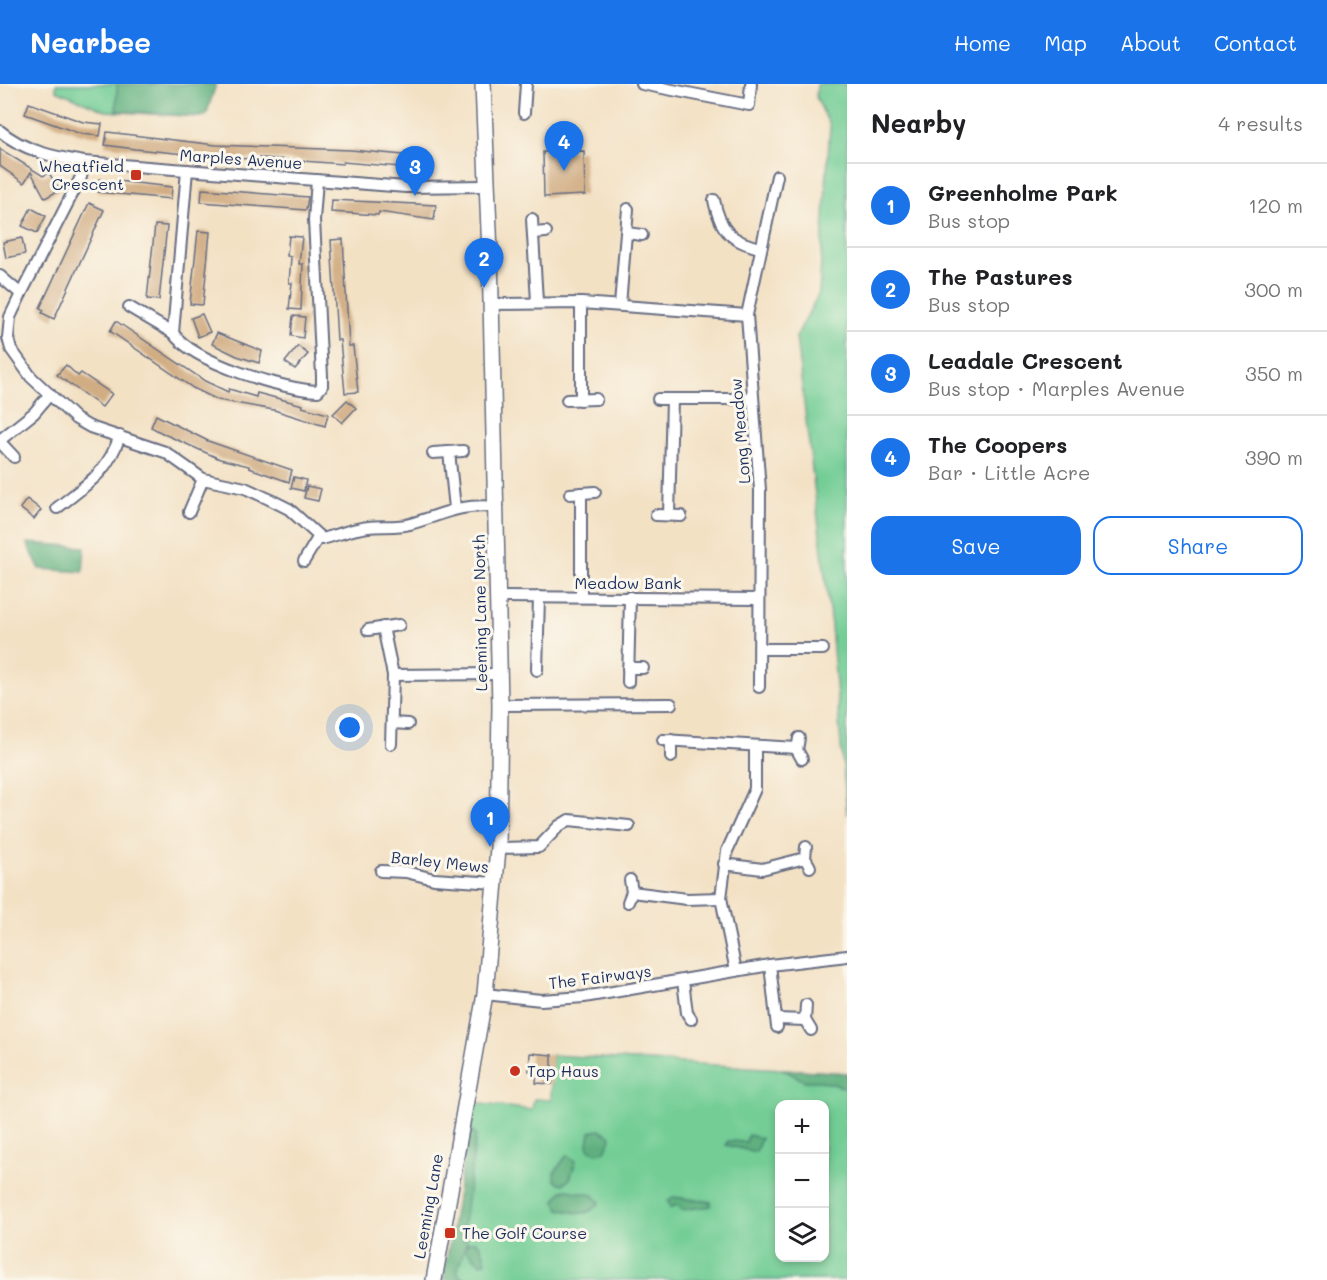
<!DOCTYPE html>
<html lang="en">
<head>
<meta charset="utf-8">
<style>
  body { margin:0; font-family:Mali,sans-serif; background:#f6f6f6; color:#202124 }
  .controls { position:absolute; right:18px; bottom:18px; display:grid; overflow:hidden; border-radius:12px; box-shadow:0 3px 9px #0003 }
  .controls button { width:54px; height:54px; display:grid; place-items:center; padding:0; border:0; border-bottom:2px solid #e0e0e0; background:#fff; color:#202124; font:30px sans-serif }
  .you { position:absolute; left:350px; top:644px; width:21px; height:21px; margin:-15px; border:4px solid #fff; border-radius:50%; background:#1a73e8; box-shadow:0 0 0 9px #1a73e833 }
  .badge { display:grid; place-items:center; width:39px; height:39px; border-radius:50%; background:#1a73e8; color:#fff; font-size:20px; font-weight:700 }
  .pin { position:absolute; translate:-50% -50px; filter:drop-shadow(0 2px 3px #0008) }
  .pin::after { content:''; position:absolute; top:32px; width:21px; height:18px; background:inherit; clip-path:polygon(0 0,100% 0,50% 100%) }
  .list { margin:0; padding:0; list-style:none }
  h2 { display:flex; justify-content:space-between; align-items:center; height:78px; margin:0; padding:0 24px; font-size:26px }
  h2 small { font-size:20px; font-weight:400; color:#757577 }
  .list li { display:grid; grid-template-columns:39px 1fr auto; gap:18px; align-items:center; box-sizing:border-box; height:84px; padding:0 24px; border-top:2px solid #e0e0e0 }
  .list b { display:block; font-size:22px; white-space:nowrap }
  .list p { margin:0; font-size:20px; white-space:nowrap; color:#757577 }
  .list em { font-size:20px; font-style:normal; color:#757577 }
  .actions { display:flex; gap:12px; padding:18px 24px }
  .actions a { flex:1; padding:14px 0; border:2px solid #1a73e8; border-radius:18px; text-align:center; font-size:21px; color:#1a73e8 }
  .actions .main { background:#1a73e8; color:#fff }
  .icon { flex:none; width:33px; height:33px; fill:none; stroke:currentColor; stroke-width:2; stroke-linecap:round; stroke-linejoin:round }
  .map { position:relative; flex:none; width:847px; height:1196px; overflow:hidden }
  header { display:flex; align-items:center; gap:36px; box-sizing:border-box; height:84px; padding:0 30px; background:#1a73e8; color:#fff }
  header strong { font-size:28px }
  nav { display:flex; gap:33px; margin-inline-start:auto; font-size:21px }
  main { display:flex }
  aside { flex:1; background:#fff }
  .map>svg:first-child { display:block }
  .green { fill:#73cd95; stroke:#477e7a; stroke-width:1.5; fill-rule:evenodd }
  .forest { fill:#5eb07e; stroke:#3c706e; stroke-width:1.5 }
  .building { fill:#d1ad84 }
  .lines { fill:none; stroke-linecap:round; stroke-linejoin:round }
  .minor-casing { stroke:#676d82; stroke-width:14 }
  .highway-casing { stroke:#676d82; stroke-width:18 }
  .minor { stroke:#fff; stroke-width:10 }
  .highway { stroke:#fff; stroke-width:15 }
  .poi-dot { fill:#c8321e; stroke:#fbf7ec; stroke-width:2 }
  .labels { text-anchor:middle; stroke-width:6; stroke-linejoin:round; paint-order:stroke }
  .street-label { font-size:16px; fill:#1b2f5e; stroke:#fbf7ec }
  .poi-label { font-size:16px; fill:#1b2f5e; stroke:#fbf7ec; text-anchor:start }
</style>
</head>
<body>
<header>
<strong>Nearbee</strong>
<nav><a>Home</a><a>Map</a><a>About</a><a>Contact</a></nav>
</header>
<main>
<div class="map">
<svg width="847" height="1196" viewBox="0 0 847 1196">
  <rect width="100%" height="100%" fill="#fbf7ec"/>
  <filter id="ink" filterUnits="userSpaceOnUse"><feTurbulence type="fractalNoise" baseFrequency=".0167" numOctaves="2"/><feDisplacementMap in="SourceGraphic" scale="12" xChannelSelector="R" yChannelSelector="G"/><feConvolveMatrix kernelMatrix="1 2 1 2 8 2 1 2 1" color-interpolation-filters="sRGB"/></filter>
  <filter id="wash" filterUnits="userSpaceOnUse"><feTurbulence type="fractalNoise" baseFrequency=".008" numOctaves="4" result="noise"/><feDisplacementMap in="SourceGraphic" scale="24" xChannelSelector="R" yChannelSelector="G"/><feGaussianBlur stdDeviation="1.35" result="paint"/><feColorMatrix in="noise" values="0 0 0 0 0 0 0 0 0 0 0 0 0 0 0 0 0 1.4 0 .05"/><feComposite in="paint" operator="in"/></filter>
  <g filter="url(#wash)">
    <rect width="100%" height="100%" fill="#f3e1c4"/>
    <g class="green">
      <path d="M 56,0 L 216,0 L 206,31 L 201,33 L 105,27 L 56,6 Z"/>
      <path d="M 817,0 L 847,0 L 847,731 L 831,542 L 796,253 L 819,209 L 830,42 L 816,13 Z"/>
      <path d="M 552,971 L 847,989 L 847,1196 L 470,1196 L 448,1191 L 474,1019 L 532,1026 L 534,1015 L 551,1016 ZM 780,1020 L 824,1020 L 824,1174 L 780,1174 Z"/>
    </g>
    <g class="forest">
      <path d="M 117,0 L 216,0 L 206,31 L 201,33 L 116,27 Z"/>
      <path d="M 27,459 L 85,463 L 83,488 L 40,485 Z"/>
      <path d="M 782,985 L 847,989 L 847,1004 L 821,997 L 805,997 Z"/>
      <path d="M 471,1046 L 476,1050 L 463,1146 L 467,1157 L 457,1188 L 462,1194 L 488,1196 L 443,1196 L 468,1049 Z"/>
      <path d="M 600,1046 L 610,1051 L 611,1055 L 605,1067 L 597,1069 L 590,1066 L 588,1061 L 590,1048 Z"/>
      <path d="M 748,1051 L 761,1054 L 756,1068 L 726,1061 L 728,1057 L 746,1058 Z"/>
      <path d="M 567,1071 L 576,1077 L 570,1095 L 563,1100 L 555,1097 L 554,1089 Z"/>
      <path d="M 567,1106 L 593,1111 L 600,1118 C 589,1134 575,1129 559,1125 L 555,1116 L 562,1107 Z"/>
      <path d="M 673,1113 L 711,1118 L 711,1122 L 682,1126 L 678,1121 L 670,1123 L 668,1117 Z"/>
      <path d="M 475,1157 C 484,1162 483,1170 486,1178 L 481,1180 L 465,1165 L 468,1159 Z"/>
    </g>
    <g id="blocks">
      <g class="building">
        <path d="M 29,19 L 83,38 L 102,40 L 100,52 L 81,50 L 25,30 Z"/>
        <path d="M 107,48 L 216,61 L 351,66 L 424,73 L 423,85 L 343,78 L 343,80 L 262,74 L 235,75 L 135,65 L 105,61 Z"/>
        <path d="M 0,65 L 43,92 L 49,89 L 57,102 L 62,105 L 45,114 L 31,88 L 24,99 L 0,82 Z"/>
        <path d="M 584,67 L 585,111 L 544,113 L 543,68 Z"/>
        <path d="M 99,95 L 172,103 L 171,115 L 98,108 Z"/>
        <path d="M 202,105 L 308,113 L 306,126 L 201,118 Z"/>
        <path d="M 332,116 L 436,121 L 434,136 L 379,128 L 378,131 L 331,128 Z"/>
        <path d="M 89,119 L 104,126 L 54,235 L 42,229 L 44,226 L 40,224 Z"/>
        <path d="M 31,124 L 46,132 L 37,149 L 22,142 Z"/>
        <path d="M 155,141 L 167,142 L 159,216 L 147,215 Z"/>
        <path d="M 198,147 L 210,148 L 203,221 L 190,220 Z"/>
        <path d="M 289,152 L 302,153 L 299,180 L 303,180 L 301,226 L 289,225 L 292,199 L 289,199 L 291,173 L 287,172 Z"/>
        <path d="M 22,154 L 25,170 L 6,174 L 3,158 Z"/>
        <path d="M 343,155 L 349,262 L 353,262 L 358,308 L 345,309 L 340,256 L 337,256 L 331,156 Z"/>
        <path d="M 202,230 L 210,248 L 198,253 L 191,234 Z"/>
        <path d="M 293,232 L 305,233 L 303,254 L 291,252 Z"/>
        <path d="M 116,237 L 205,297 L 228,308 L 229,305 L 256,313 L 257,309 L 303,321 L 302,323 L 328,330 L 325,342 L 274,326 L 218,316 L 193,304 L 110,247 Z"/>
        <path d="M 217,249 L 262,267 L 259,279 L 237,272 L 212,260 Z"/>
        <path d="M 298,262 L 308,270 L 295,285 L 285,278 Z"/>
        <path d="M 66,281 L 78,292 L 81,289 L 112,310 L 102,323 L 57,291 Z"/>
        <path d="M 347,316 L 356,324 L 342,339 L 333,330 Z"/>
        <path d="M 156,331 L 208,357 L 292,386 L 289,398 L 249,384 L 249,382 L 220,375 L 164,350 L 151,343 Z"/>
        <path d="M 294,393 L 306,396 L 304,407 L 291,404 Z"/>
        <path d="M 307,402 L 321,405 L 318,417 L 304,414 Z"/>
        <path d="M 27,415 L 41,426 L 34,435 L 20,424 Z"/>
        <path d="M 530,969 L 552,971 L 552,1000 L 536,999 L 537,987 L 529,987 Z"/>
      </g>
    </g>
  </g>
  <g filter="url(#ink)">
    <use href="#blocks" fill-opacity="0" stroke="#676d82" stroke-width="1.5"/>
    <g class="lines">
      <defs>
        <g id="minor">
          <path d="M 642,0 L 749,21 L 751,0"/>
          <path d="M 524,29 L 526,0"/>
          <path d="M 0,47 C 24,67 54,73 84,78 L 406,103 L 487,102"/>
          <path d="M 187,86 L 173,249 C 194,279 282,305 318,307 L 322,302 L 322,292 L 314,136 L 317,96"/>
          <path d="M 714,116 C 720,146 731,158 761,164"/>
          <path d="M 532,135 L 537,217"/>
          <path d="M 533,149 L 546,148"/>
          <path d="M 627,149 L 642,151"/>
          <path d="M 0,192 L 21,210 L 81,93 L 84,78"/>
          <path d="M 21,210 L 10,233 L 8,254 L 11,265 L 31,293 L 76,335 L 90,343 L 165,368 L 203,395 L 245,404 L 269,415 L 289,425 L 322,455 C 338,451 351,445 368,443 C 382,441 395,444 410,440 C 442,431 460,419 496,423"/>
          <path d="M 581,219 L 581,316"/>
          <path d="M 491,220 L 581,219 L 747,231"/>
          <path d="M 620,221 L 628,125"/>
          <path d="M 129,223 L 173,249"/>
          <path d="M 658,315 L 753,315"/>
          <path d="M 567,316 L 596,315"/>
          <path d="M 0,356 L 34,329 L 50,310"/>
          <path d="M 0,358 L 14,373"/>
          <path d="M 449,368 L 455,424"/>
          <path d="M 433,369 L 463,367"/>
          <path d="M 570,410 L 595,408"/>
          <path d="M 57,424 C 88,399 106,391 120,352"/>
          <path d="M 189,428 L 203,395"/>
          <path d="M 656,431 L 681,432"/>
          <path d="M 669,431 L 672,315"/>
          <path d="M 304,477 L 319,452"/>
          <path d="M 497,513 L 758,515"/>
          <path d="M 581,513 L 581,409"/>
          <path d="M 383,543 L 393,591 L 391,660"/>
          <path d="M 368,546 L 399,541"/>
          <path d="M 760,565 L 823,565"/>
          <path d="M 628,584 L 643,584"/>
          <path d="M 537,586 L 539,513"/>
          <path d="M 393,591 L 499,590"/>
          <path d="M 628,598 L 630,513"/>
          <path d="M 759,603 L 760,406 L 747,231 L 777,92"/>
          <path d="M 500,621 L 671,620"/>
          <path d="M 392,639 L 408,640"/>
          <path d="M 799,654 L 797,666 L 802,675"/>
          <path d="M 663,656 L 797,664"/>
          <path d="M 671,673 L 671,656"/>
          <path d="M 806,763 L 805,774 L 810,783"/>
          <path d="M 498,764 L 539,763 L 559,742 L 569,736 L 629,742"/>
          <path d="M 724,780 L 762,785 L 805,774"/>
          <path d="M 381,787 L 406,788 L 434,795 L 496,799"/>
          <path d="M 632,808 L 687,815 L 721,814"/>
          <path d="M 628,818 L 632,808 L 630,796"/>
          <path d="M 770,881 L 777,943"/>
          <path d="M 736,887 L 721,814 L 727,767 L 755,705 L 755,662"/>
          <path d="M 683,897 L 687,929 L 691,935"/>
          <path d="M 485,910 L 541,916 L 584,913 L 770,881 L 847,872"/>
          <path d="M 806,921 L 805,936 L 811,946"/>
          <path d="M 777,935 L 805,936"/>
        </g>
        <path id="highway" d="M 434,1196 L 485,910 L 498,764 L 500,621 L 490,170 L 483,0"/>
      </defs>
      <use href="#minor" class="minor-casing"/>
      <use href="#highway" class="highway-casing"/>
      <use href="#minor" class="minor"/>
      <use href="#highway" class="highway"/>
    </g>
  </g>
  <g class="poi-dot">
    <rect x="130" y="85" width="12" height="12" rx="3"/>
    <circle cx="515" cy="987" r="6"/>
    <rect x="444" y="1143" width="12" height="12" rx="3"/>
  </g>
  <g class="labels">
    <g class="street-label">
      <text transform="translate(241 75) rotate(4)" y="6">Marples Avenue</text>
      <text transform="translate(740 347) rotate(-95)" y="6">Long Meadow</text>
      <text x="628" y="505">Meadow Bank</text>
      <text transform="translate(480 529) rotate(-91)" y="6">Leeming Lane North</text>
      <text transform="translate(440 778) rotate(6)" y="6">Barley Mews</text>
      <text transform="translate(600 893) rotate(-7)" y="6">The Fairways</text>
      <text transform="translate(428 1122) rotate(-80)" y="6">Leeming Lane</text>
    </g>
    <g class="poi-label">
      <text x="124" y="88" text-anchor="end">Wheatfield<tspan x="124" dy="18">Crescent</tspan></text>
      <text x="527" y="993">Tap Haus</text>
      <text x="462" y="1155">The Golf Course</text>
    </g>
  </g>
</svg>
<div class="controls">
<button>+</button>
<button>−</button>
<button><svg class="icon" aria-label="layers" viewBox="0 0 24 24"><path d="M12 4l9 5-9 5-9-5zM3 14l9 5 9-5"/></svg></button>
</div>
<div class="you"></div>
<div class="pin badge" style="left:490px;top:763px">1</div>
<div class="pin badge" style="left:484px;top:204px">2</div>
<div class="pin badge" style="left:415px;top:112px">3</div>
<div class="pin badge" style="left:564px;top:87px">4</div>
</div>
<aside>
<h2>Nearby<small>4 results</small></h2>
<ul class="list">
<li><span class="badge">1</span><div><b>Greenholme Park</b><p>Bus stop</p></div><em>120 m</em></li>
<li><span class="badge">2</span><div><b>The Pastures</b><p>Bus stop</p></div><em>300 m</em></li>
<li><span class="badge">3</span><div><b>Leadale Crescent</b><p>Bus stop · Marples Avenue</p></div><em>350 m</em></li>
<li><span class="badge">4</span><div><b>The Coopers</b><p>Bar · Little Acre</p></div><em>390 m</em></li>
</ul>
<div class="actions"><a class="main">Save</a><a>Share</a></div>
</aside>
</main>
</body>
</html>
